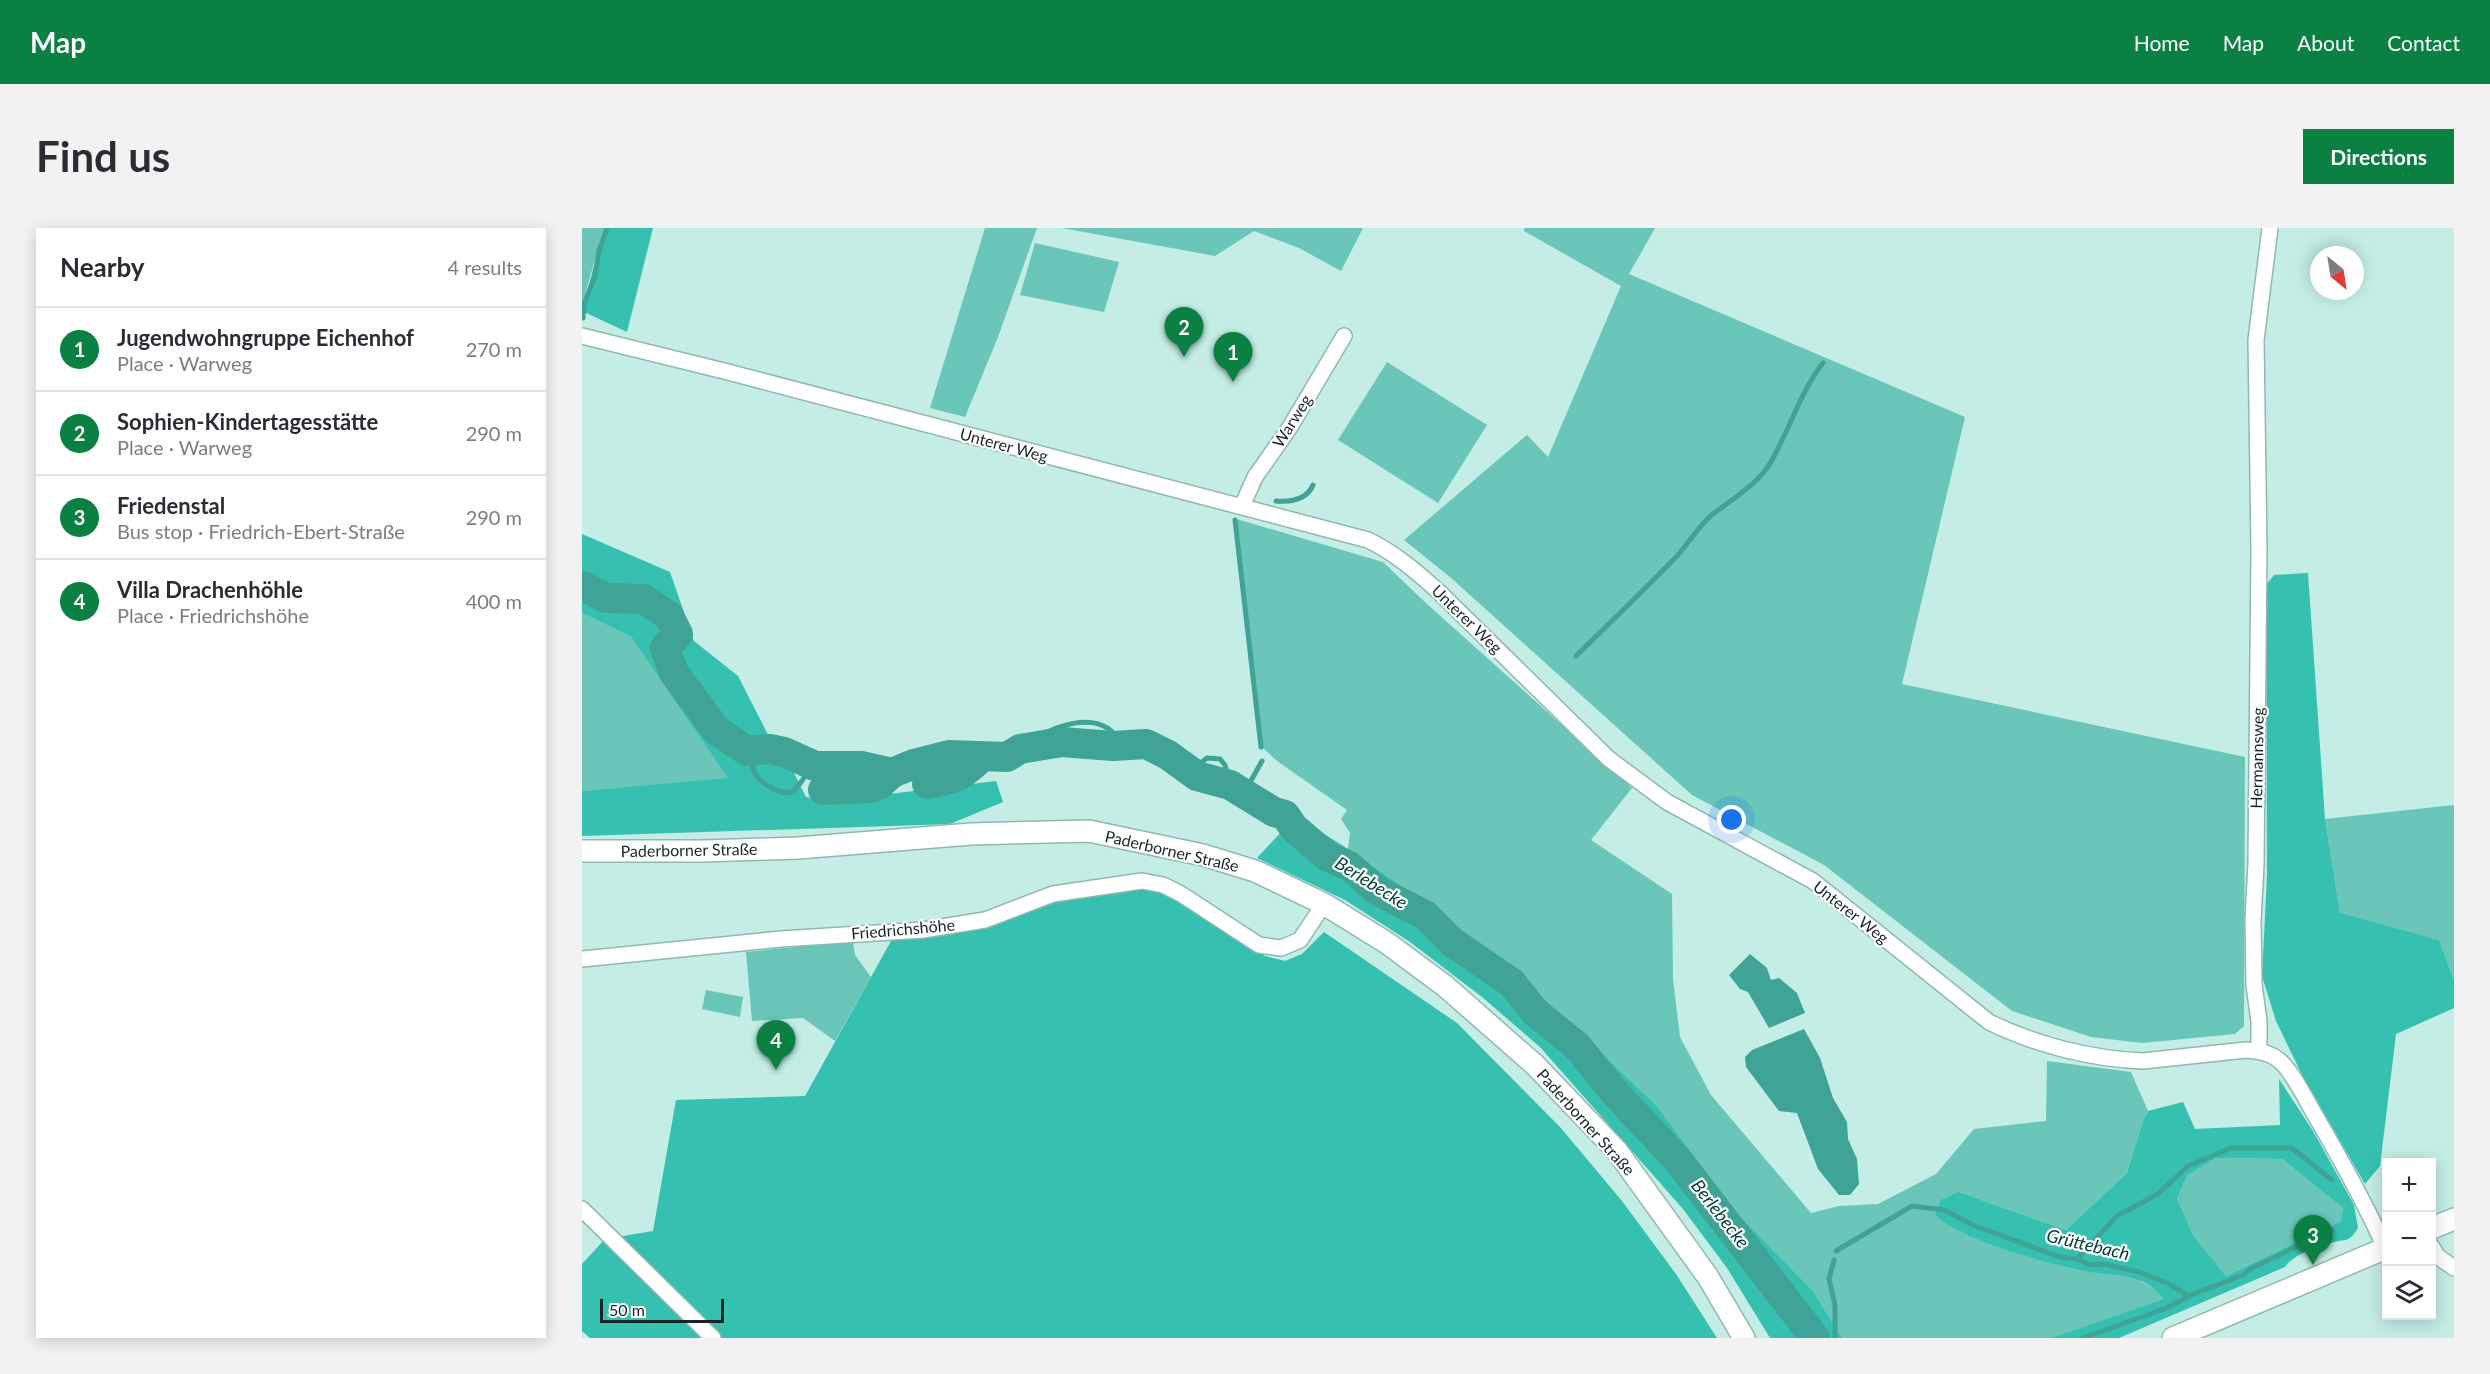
<!DOCTYPE html>
<html lang="en">
<head>
<meta charset="utf-8">
<style>
  body { margin:0; font-family:Lato,sans-serif; background:#f2f2f3; color:#2b2b33 }
  .controls { position:absolute; right:18px; bottom:18px; display:grid; overflow:hidden; border-radius:0px; box-shadow:0 3px 15px #0003 }
  .controls button { width:54px; height:54px; display:grid; place-items:center; padding:0; border:0; border-bottom:2px solid #e1e1e2; background:#fff; color:#2b2b33; font:30px sans-serif }
  .compass { position:absolute; left:1728px; top:18px; width:54px; height:54px; border-radius:50%; background:#fff; box-shadow:0 3px 15px #0003; rotate:150deg }
  .scale { position:absolute; left:18px; bottom:15px; width:124px; box-sizing:border-box; padding-left:6px; border:3px solid #162624; border-top:0; font-size:16px; line-height:21px; white-space:nowrap; color:#162624; -webkit-text-stroke:4px #fff; paint-order:stroke }
  .you { position:absolute; left:1150px; top:592px; width:21px; height:21px; margin:-15px; border:4px solid #fff; border-radius:50%; background:#1a73e8; box-shadow:0 0 0 9px #1a73e833 }
  .badge { display:grid; place-items:center; width:39px; height:39px; border-radius:50%; background:#0b8043; color:#fff; font-size:20px; font-weight:700 }
  .pin { position:absolute; translate:-50% -50px; filter:drop-shadow(0 2px 3px #0008) }
  .pin::after { content:''; position:absolute; top:32px; width:21px; height:18px; background:inherit; clip-path:polygon(0 0,100% 0,50% 100%) }
  .list { margin:0; padding:0; list-style:none }
  h2 { display:flex; justify-content:space-between; align-items:center; height:78px; margin:0; padding:0 24px; font-size:26px }
  h2 small { font-size:20px; font-weight:400; color:#7c7c81 }
  .list li { display:grid; grid-template-columns:39px 1fr auto; gap:18px; align-items:center; box-sizing:border-box; height:84px; padding:0 24px; border-top:2px solid #e1e1e2 }
  .list b { display:block; font-size:22px; white-space:nowrap }
  .list p { margin:0; font-size:20px; white-space:nowrap; color:#7c7c81 }
  .list em { font-size:20px; font-style:normal; color:#7c7c81 }
  .icon { flex:none; width:33px; height:33px; fill:none; stroke:currentColor; stroke-width:2; stroke-linecap:round; stroke-linejoin:round }
  .map { position:relative; flex:none; width:1872px; height:1110px; overflow:hidden; border-radius:0px }
  header { display:flex; align-items:center; gap:36px; box-sizing:border-box; height:84px; padding:0 30px; background:#0b8043; color:#fff }
  header strong { font-size:28px }
  nav { display:flex; gap:33px; margin-inline-start:auto; font-size:21px }
  .intro { display:flex; align-items:center; justify-content:space-between; box-sizing:border-box; height:144px; padding:0 36px }
  h1 { margin:0; font-size:42px }
  .button { padding:15px 27px; border-radius:0px; background:#0b8043; color:#fff; font-size:21px; font-weight:700 }
  main { display:flex; gap:36px; padding:0 36px }
  aside { flex:1; background:#fff; border-radius:0px; box-shadow:0 3px 15px #0003 }
  .map>svg:first-child { display:block }
  .green { fill:#69c6b9 }
  .forest { fill:#35c0b0; fill-rule:evenodd }
  .water { fill:#3fa396 }
  .lines { fill:none; stroke-linecap:round; stroke-linejoin:round }
  .stream { stroke:#3fa396; stroke-width:5 }
  .river { stroke:#3fa396; stroke-width:30 }
  .street-casing { stroke:#90b8b1; stroke-width:18 }
  .secondary-casing { stroke:#90b8b1; stroke-width:24 }
  .street { stroke:#fff; stroke-width:15 }
  .secondary { stroke:#fff; stroke-width:21 }
  .labels { text-anchor:middle; stroke-width:4.5; stroke-linejoin:round; paint-order:stroke }
  .street-label { font-size:16px; fill:#162624; stroke:#fff }
  .water-label { font-size:18px; font-style:italic; fill:#004039; stroke:#fff }
</style>
</head>
<body>
<header>
<strong>Map</strong>
<nav><a>Home</a><a>Map</a><a>About</a><a>Contact</a></nav>
</header>
<div class="intro"><h1>Find us</h1><a class="button">Directions</a></div>
<main>
<aside>
<h2>Nearby<small>4 results</small></h2>
<ul class="list">
<li><span class="badge">1</span><div><b>Jugendwohngruppe Eichenhof</b><p>Place · Warweg</p></div><em>270 m</em></li>
<li><span class="badge">2</span><div><b>Sophien-Kindertagesstätte</b><p>Place · Warweg</p></div><em>290 m</em></li>
<li><span class="badge">3</span><div><b>Friedenstal</b><p>Bus stop · Friedrich-Ebert-Straße</p></div><em>290 m</em></li>
<li><span class="badge">4</span><div><b>Villa Drachenhöhle</b><p>Place · Friedrichshöhe</p></div><em>400 m</em></li>
</ul>
</aside>
<div class="map">
<svg width="1872" height="1110" viewBox="0 0 1872 1110">
  <rect width="100%" height="100%" fill="#c3ede5"/>
  <g class="green">
    <path d="M 0,0 L 22,0 L 0,77 Z"/>
    <path d="M 403,0 L 455,0 L 416,109 L 383,189 L 348,180 Z"/>
    <path d="M 480,0 L 781,0 L 759,43 L 717,20 L 672,3 L 633,28 Z"/>
    <path d="M 942,0 L 1073,0 L 1047,46 L 1383,189 L 1320,456 L 1663,529 L 1662,798 L 1653,806 L 1560,815 L 1509,809 L 1430,783 L 1242,637 L 1110,567 L 868,349 L 822,312 L 945,207 L 966,229 L 1039,58 L 942,3 Z"/>
    <path d="M 453,15 L 537,34 L 522,84 L 438,67 Z"/>
    <path d="M 805,134 L 905,197 L 856,275 L 756,212 Z"/>
    <path d="M 651,290 L 801,334 L 845,376 L 1050,560 L 1009,612 L 1090,666 L 1091,751 L 1098,809 L 1129,867 L 1229,985 L 1257,978 L 1296,976 L 1354,946 L 1392,901 L 1464,893 L 1465,833 L 1549,844 L 1566,883 L 1561,893 L 1545,945 L 1484,1002 L 1377,964 L 1505,1043 L 1550,1048 L 1573,1061 L 1583,1071 L 1469,1110 L 1260,1110 L 1231,1063 L 1151,981 L 1075,878 L 958,767 L 841,673 L 766,621 L 768,605 L 759,591 L 765,582 L 695,533 L 677,516 Z"/>
    <path d="M 0,385 L 49,409 L 147,551 L 0,563 Z"/>
    <path d="M 1872,577 L 1872,752 L 1857,712 L 1758,686 L 1743,591 Z"/>
    <path d="M 271,713 L 273,727 L 289,749 L 253,813 L 221,790 L 170,793 L 164,724 Z"/>
    <path d="M 124,762 L 161,769 L 158,789 L 120,781 Z"/>
    <path d="M 1634,930 L 1700,931 L 1761,980 L 1759,993 L 1644,1048 L 1611,1007 L 1595,970 L 1604,947 Z"/>
  </g>
  <g class="forest">
    <path d="M 22,0 L 71,0 L 45,104 L 0,83 Z"/>
    <path d="M 0,306 L 88,344 L 112,413 L 156,448 L 200,534 L 211,543 L 224,569 L 249,573 L 414,553 L 421,574 L 368,596 L 0,608 L 0,563 L 146,550 L 49,409 L 0,385 Z"/>
    <path d="M 1726,345 L 1743,591 L 1758,685 L 1857,712 L 1872,752 L 1872,780 L 1814,806 L 1798,938 L 1783,956 L 1721,849 L 1694,793 L 1680,748 L 1685,648 L 1684,357 L 1692,347 Z"/>
    <path d="M 714,588 L 766,621 L 841,673 L 958,767 L 1075,878 L 1151,981 L 1231,1063 L 1260,1110 L 1188,1110 L 1145,1040 L 1101,981 L 958,819 L 900,769 L 828,714 L 763,672 L 675,630 Z"/>
    <path d="M 559,652 L 595,654 L 683,728 L 703,733 L 720,726 L 742,704 L 875,795 L 978,899 L 1040,973 L 1094,1046 L 1135,1110 L 8,1110 L 0,1103 L 0,1036 L 23,1011 L 71,1003 L 94,872 L 223,868 L 309,713 L 405,692 L 489,666 Z"/>
    <path d="M 1697,851 L 1731,903 L 1772,977 L 1776,1000 C 1766,1016 1764,1010 1749,1015 C 1734,1019 1712,1026 1703,1039 L 1537,1110 L 1469,1110 L 1582,1071 C 1560,1043 1534,1049 1503,1043 C 1464,1035 1382,1013 1353,987 L 1359,972 L 1377,964 L 1484,1002 L 1545,945 L 1561,893 L 1566,883 L 1601,874 L 1613,901 L 1698,897 ZM 1634,930 L 1700,931 L 1761,980 L 1759,993 L 1644,1048 L 1611,1007 L 1595,970 L 1605,947 Z"/>
  </g>
  <g class="water">
    <path d="M 1168,726 L 1185,740 L 1189,752 L 1197,750 L 1215,765 L 1223,785 L 1187,800 L 1166,764 L 1158,761 L 1147,747 Z"/>
    <path d="M 1222,801 L 1238,830 L 1251,870 L 1265,894 L 1266,911 L 1275,931 L 1277,956 L 1268,967 L 1257,967 L 1236,941 L 1215,885 L 1197,883 L 1164,839 L 1163,829 L 1170,822 Z"/>
  </g>
  <g class="lines">
    <g class="stream">
      <path d="M 1,90 L 2,76 L 13,48 L 17,23 L 25,0"/>
      <path d="M 694,273 C 709,274 725,272 731,257"/>
      <path d="M 653,292 L 679,519"/>
      <path d="M 994,428 C 1028,395 1062,362 1095,328 C 1107,315 1117,297 1131,286 C 1150,271 1178,255 1190,232 C 1208,200 1219,163 1241,135"/>
      <path d="M 438,521 C 465,500 519,475 540,517"/>
      <path d="M 165,523 C 168,531 171,544 176,550 C 183,557 201,569 211,563 C 217,560 223,545 233,538"/>
      <path d="M 608,543 L 625,530 L 638,531 L 643,537 L 648,557"/>
      <path d="M 662,565 L 680,533"/>
      <path d="M 1254,1023 L 1330,978 L 1362,982 L 1393,998 L 1478,1029 L 1495,1031 L 1508,1037 L 1522,1036 L 1557,1044 L 1587,1056 L 1607,1068 L 1661,1047 L 1670,1040 L 1750,1002"/>
      <path d="M 1495,1031 L 1535,988 L 1576,966 L 1606,938 L 1649,920 L 1710,920 L 1750,952"/>
      <path d="M 1252,1032 L 1247,1051 L 1253,1077 L 1253,1110"/>
      <path d="M 1501,1110 L 1585,1080 L 1607,1068"/>
    </g>
    <g class="river">
      <path d="M 0,358 L 24,370 L 62,371 L 87,388 L 96,406 L 83,420 L 92,445 L 135,503 L 165,523 L 188,521 L 202,524 L 233,538 L 279,538 L 310,545 L 332,536 L 367,527 L 425,529 L 438,521 L 480,514 L 531,518 L 564,516 L 586,527 L 615,548 L 648,557 L 692,584 L 703,587 L 712,600 L 745,628 L 767,638 L 796,663 L 843,687 L 870,714 L 930,755 L 953,784 L 995,818 L 1034,866 L 1095,931 L 1233,1110"/>
      <path d="M 345,556 C 374,551 379,549 400,529"/>
      <path d="M 241,562 L 289,560 L 297,557 L 310,545"/>
    </g>
    <defs>
      <g id="street">
        <path d="M 0,108 L 146,144 L 786,312 C 813,325 835,344 857,364 L 1027,531 L 1085,574 L 1231,653 L 1407,794 C 1454,817 1509,831 1561,833 L 1664,822 C 1678,823 1691,825 1701,836 C 1714,850 1723,870 1733,887 C 1758,930 1783,974 1803,1020"/>
        <path d="M 660,278 L 673,249 L 708,199 L 762,108"/>
        <path d="M 0,731 L 199,711 L 341,702 L 403,692 L 471,666 L 560,653 L 581,657 L 599,666 L 677,717 L 699,720 L 718,712 L 742,676"/>
        <path d="M 1677,823 L 1677,793 L 1672,757 L 1671,692 L 1674,636 L 1677,322 L 1674,112 L 1688,0"/>
        <path d="M 0,981 L 131,1110"/>
        <path d="M 1850,1019 L 1855,1028 L 1872,1040"/>
      </g>
      <g id="secondary">
        <path d="M 0,623 L 122,623 L 216,620 L 389,606 L 507,603 L 621,627 L 673,643 L 742,676 L 805,715 L 863,758 L 953,837 L 1035,923 L 1126,1049 L 1162,1110"/>
        <path d="M 1850,1000 L 1872,991"/>
        <path d="M 1591,1110 L 1804,1020"/>
      </g>
    </defs>
    <use href="#street" class="street-casing"/>
    <use href="#secondary" class="secondary-casing"/>
    <use href="#street" class="street"/>
    <use href="#secondary" class="secondary"/>
  </g>
  <g class="labels">
    <g class="street-label">
      <text transform="translate(710 193) rotate(-58)" y="6">Warweg</text>
      <text transform="translate(422 217) rotate(15)" y="6">Unterer Weg</text>
      <text transform="translate(885 391) rotate(44)" y="6">Unterer Weg</text>
      <text transform="translate(1675 530) rotate(-89)" y="6">Hermannsweg</text>
      <text transform="translate(107 622) rotate(-1)" y="6">Paderborner Straße</text>
      <text transform="translate(590 623) rotate(13)" y="6">Paderborner Straße</text>
      <text transform="translate(1269 684) rotate(38)" y="6">Unterer Weg</text>
      <text transform="translate(321 701) rotate(-5)" y="6">Friedrichshöhe</text>
      <text transform="translate(1004 894) rotate(48)" y="6">Paderborner Straße</text>
    </g>
    <g class="water-label">
      <text transform="translate(789 655) rotate(32)" y="6">Berlebecke</text>
      <text transform="translate(1138 986) rotate(52)" y="6">Berlebecke</text>
      <text transform="translate(1506 1017) rotate(13)" y="6">Grüttebach</text>
    </g>
  </g>
</svg>
<div class="controls">
<button>+</button>
<button>−</button>
<button><svg class="icon" aria-label="layers" viewBox="0 0 24 24"><path d="M12 4l9 5-9 5-9-5zM3 14l9 5 9-5"/></svg></button>
</div>
<svg class="compass" viewBox="-18 -18 36 36"><path d="M0-13l5 13h-10z" fill="#e53935"/><path d="M0 13l5-13h-10z" fill="#7c7c81"/></svg>
<div class="scale">50 m</div>
<div class="you"></div>
<div class="pin badge" style="left:651px;top:154px">1</div>
<div class="pin badge" style="left:602px;top:129px">2</div>
<div class="pin badge" style="left:1731px;top:1037px">3</div>
<div class="pin badge" style="left:194px;top:842px">4</div>
</div>
</main>
</body>
</html>
